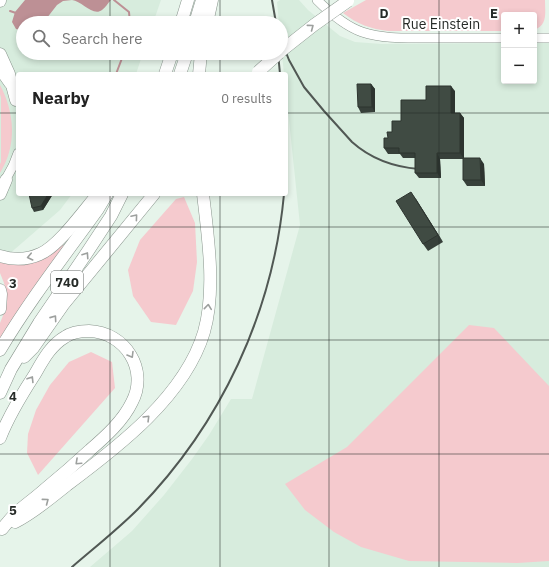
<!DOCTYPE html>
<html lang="en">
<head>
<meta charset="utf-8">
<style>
  body { margin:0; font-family:"IBM Plex Sans",sans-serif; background:#f6f6f6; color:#222 }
  .controls { position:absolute; right:12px; top:12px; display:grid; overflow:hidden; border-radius:4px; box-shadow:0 2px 6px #0003 }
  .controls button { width:36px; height:36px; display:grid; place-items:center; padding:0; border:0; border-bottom:1px solid #e0e0e0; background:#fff; color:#222; font:20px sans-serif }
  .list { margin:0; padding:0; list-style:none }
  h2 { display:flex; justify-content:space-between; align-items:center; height:52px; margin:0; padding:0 16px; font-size:17px }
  h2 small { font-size:13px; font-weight:400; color:#767676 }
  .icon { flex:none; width:22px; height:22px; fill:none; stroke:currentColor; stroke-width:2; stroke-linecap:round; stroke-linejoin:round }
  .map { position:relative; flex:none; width:549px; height:567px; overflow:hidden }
  .search { position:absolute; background:#fff; box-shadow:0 2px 6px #0003; left:16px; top:16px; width:272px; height:44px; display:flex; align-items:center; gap:10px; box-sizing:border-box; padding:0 14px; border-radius:22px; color:#767676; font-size:15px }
  .panel { position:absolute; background:#fff; box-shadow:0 2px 6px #0003; left:16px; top:72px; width:272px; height:124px; border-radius:4px }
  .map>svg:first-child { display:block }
  .built { fill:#d7ecdd }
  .green { fill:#f5cace }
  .water { fill:#bd9095 }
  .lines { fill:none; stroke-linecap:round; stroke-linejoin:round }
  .stream { stroke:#bd9095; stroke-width:2 }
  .secondary-casing { stroke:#88948c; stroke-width:10 }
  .highway-casing { stroke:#88948c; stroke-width:13 }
  .secondary { stroke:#fff; stroke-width:9 }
  .highway { stroke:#fff; stroke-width:12 }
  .rail { stroke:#515854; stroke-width:2 }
  .highway-bridge-casing { stroke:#88948c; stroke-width:13; stroke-linecap:butt }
  .highway-bridge { stroke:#fff; stroke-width:12 }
  .wall { fill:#37403a }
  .shaded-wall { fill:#2d342f }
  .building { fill:#404b43; stroke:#2d342f }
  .oneway { stroke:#9da09e }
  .grid { fill:none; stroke:#262b28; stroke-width:1; stroke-opacity:0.55 }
  .labels { text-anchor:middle; stroke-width:4; stroke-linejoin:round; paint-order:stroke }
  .shield { fill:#fff; stroke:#676b68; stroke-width:1 }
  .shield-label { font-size:13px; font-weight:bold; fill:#262b28 }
  .street-label { font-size:14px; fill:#262b28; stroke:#fff }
  .grid-label { font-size:13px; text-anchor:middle; font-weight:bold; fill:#262b28; stroke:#fff; stroke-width:4; stroke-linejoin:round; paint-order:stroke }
</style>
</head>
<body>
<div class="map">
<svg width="549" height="567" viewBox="0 0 549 567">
  <rect width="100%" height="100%" fill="#e6f4ea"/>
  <g class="built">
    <path d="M 0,0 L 161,0 L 153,23 L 23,23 L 23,53 L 143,53 L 136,74 L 18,74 L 18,194 L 72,194 L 60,210 L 0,262 Z"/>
    <path d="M 280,0 L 299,0 L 308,10 L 340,36 L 355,42 L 382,44 L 504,43 L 504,81 L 534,81 L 534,43 L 549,43 L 549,567 L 90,567 L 132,531 L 164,495 L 192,459 L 209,435 L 231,399 L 252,399 L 300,225 L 286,92 L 286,74 L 284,74 L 281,45 L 281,23 L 279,23 L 277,2 Z"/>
  </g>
  <g class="green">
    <path d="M 366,0 L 545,0 C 545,13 548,25 534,30 L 534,15 L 504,15 L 504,31 L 388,31 C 371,29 357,24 343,13 Z"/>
    <path d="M 0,85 C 15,113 17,146 0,173 L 0,164 L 1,162 L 1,98 L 0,94 Z"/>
    <path d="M 184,197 L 195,223 L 197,262 L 193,291 L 176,325 L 151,322 L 133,296 L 128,270 L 140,240 L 176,199 Z"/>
    <path d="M 62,244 L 64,246 L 34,287 L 0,339 L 0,323 L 4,313 L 6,293 L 4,283 L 0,273 L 0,261 Z"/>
    <path d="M 469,325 L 494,328 L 549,386 L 549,561 L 517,563 L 409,561 L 361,547 L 334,532 L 305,510 L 285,484 L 347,447 Z"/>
    <path d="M 91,352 L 112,362 L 115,388 L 38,475 L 27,453 L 28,434 L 36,410 L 50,385 L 69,362 Z"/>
  </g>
  <g class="water">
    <path d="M 25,0 L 72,0 L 63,1 L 57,5 L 43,23 L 23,23 L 23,31 L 16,29 L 12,22 L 15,12 Z"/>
    <path d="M 72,0 L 111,0 C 108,3 105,8 102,10 C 93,17 82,1 72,0 Z"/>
  </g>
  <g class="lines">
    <g class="stream">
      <path d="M 114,0 L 129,12 L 130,23"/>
      <path d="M 10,11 L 16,13"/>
      <path d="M 116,74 L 124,53"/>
    </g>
    <defs>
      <g id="secondary">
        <path d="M 317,0 C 330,13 345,26 362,32 C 383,39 405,38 427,38 C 452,38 478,38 504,38"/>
        <path d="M 534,38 L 549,38"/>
        <path d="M 0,71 L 9,84"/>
        <path d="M 2,186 L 13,166 L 18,153"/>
      </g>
      <g id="highway">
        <path d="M 0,1 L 0,0"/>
        <path d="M 181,23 L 188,0"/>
        <path d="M 195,23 L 202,0"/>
        <path d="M 207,23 L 212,0"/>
        <path d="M 0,54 L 9,74 L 16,100"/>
        <path d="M 165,74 L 172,53"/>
        <path d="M 180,74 L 187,53"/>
        <path d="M 199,74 L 201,53"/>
        <path d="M 0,194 L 6,180"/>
        <path d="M 0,256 C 13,260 27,260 40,254 C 59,246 84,210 98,194"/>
        <path d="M 0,290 L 1,294 L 0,309"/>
        <path d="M 0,350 C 29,301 65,255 98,209 L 107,194"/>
        <path d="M 24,357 L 33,348 L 63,305 L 154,194"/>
        <path d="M 0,393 L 11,369 L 39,323 L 88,251 L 111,216 L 122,194"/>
        <path d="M 0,438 C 9,415 22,394 35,374 C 43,360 51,345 65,337 C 72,332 81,331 89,331 C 125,332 149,370 132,402 C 123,421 105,437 90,450 C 75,464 60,477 44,490 C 35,498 25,505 16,513 C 11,518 6,524 2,529"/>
        <path d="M 15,522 C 32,514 52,497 67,485 C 118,447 185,396 204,332 C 216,290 208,237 203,194"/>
      </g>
    </defs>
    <use href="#secondary" class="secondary-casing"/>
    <use href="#highway" class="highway-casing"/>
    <use href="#secondary" class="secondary"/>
    <use href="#highway" class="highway"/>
    <g class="rail">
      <path d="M 272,0 L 276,23"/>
      <path d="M 281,40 L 289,60 L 304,87 L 324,111 L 352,142 C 371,159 394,167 419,169"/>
      <path d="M 278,53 L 280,74"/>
      <path d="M 72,567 C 94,548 117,530 138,509 C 221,424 273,313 284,194"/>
    </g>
    <defs>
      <g id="highway-bridge">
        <path d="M 281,51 L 314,25 L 348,1"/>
        <path d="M 258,72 L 279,53"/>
      </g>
    </defs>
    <use href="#highway-bridge" class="highway-bridge-casing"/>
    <use href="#highway-bridge" class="highway-bridge"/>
  </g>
  <g class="wall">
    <path d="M 371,84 L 375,89 L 375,112 L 361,113 L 358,107 Z"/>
    <path d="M 455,91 L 455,113 L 460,113 L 464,118 L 464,158 L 484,164 L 485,186 L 467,186 L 463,180 L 463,159 L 440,159 L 441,178 L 419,178 L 415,173 L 415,158 L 403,158 L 400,154 L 388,154 L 384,148 L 388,138 L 392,132 L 401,121 L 426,100 Z"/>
    <path d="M 53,194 L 43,210 L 34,212 L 32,208 Z"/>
    <path d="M 416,199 L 443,242 L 428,251 L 423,244 Z"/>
  </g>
  <g class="shaded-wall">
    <path d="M 371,84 L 375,89 L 375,112 L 372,107 Z"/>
    <path d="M 451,86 L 455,91 L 455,118 L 451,113 Z"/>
    <path d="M 460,113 L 464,118 L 464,159 L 460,153 Z"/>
    <path d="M 437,153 L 440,159 L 441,178 L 437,173 Z"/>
    <path d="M 480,158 L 484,164 L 485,186 L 481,180 Z"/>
    <path d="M 411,192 L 416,199 L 443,242 L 438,235 Z"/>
    <path d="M 48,194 L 53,194 L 43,210 L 41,206 Z"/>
  </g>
  <g class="building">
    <path d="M 357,84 L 371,84 L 372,107 L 358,107 Z"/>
    <path d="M 426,86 L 451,86 L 451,113 L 460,113 L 460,153 L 437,153 L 437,173 L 415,173 L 415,153 L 399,153 L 399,148 L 384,148 L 384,138 L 388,138 L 387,132 L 392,132 L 392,121 L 401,121 L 401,100 L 426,100 Z"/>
    <path d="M 463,158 L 480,158 L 481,180 L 463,180 Z"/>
    <path d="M 411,192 L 438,235 L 423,244 L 396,201 Z"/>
    <path d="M 29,194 L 48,194 L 41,206 L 32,208 Z"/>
  </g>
  <defs><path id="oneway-chevron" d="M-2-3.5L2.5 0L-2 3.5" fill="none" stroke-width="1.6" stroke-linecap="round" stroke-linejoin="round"/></defs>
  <g class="oneway">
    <use href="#oneway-chevron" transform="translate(311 27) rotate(-37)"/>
    <use href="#oneway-chevron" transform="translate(135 217) rotate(-50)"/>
    <use href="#oneway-chevron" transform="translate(86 255) rotate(-56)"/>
    <use href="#oneway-chevron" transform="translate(30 257) rotate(167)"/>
    <use href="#oneway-chevron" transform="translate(208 307) rotate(-84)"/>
    <use href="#oneway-chevron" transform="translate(54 318) rotate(-55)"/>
    <use href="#oneway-chevron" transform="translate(131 355) rotate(59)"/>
    <use href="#oneway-chevron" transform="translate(31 379) rotate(-58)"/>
    <use href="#oneway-chevron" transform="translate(147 418) rotate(-45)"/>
    <use href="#oneway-chevron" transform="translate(78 462) rotate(137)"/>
    <use href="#oneway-chevron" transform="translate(46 501) rotate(-37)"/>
  </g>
  <path class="grid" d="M 110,0 L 110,23M 220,0 L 220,23M 329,0 L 329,567M 439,0 L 439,567M 110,53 L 110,74M 220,53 L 220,74M 0,113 L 18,113M 286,113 L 549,113M 110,194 L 110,567M 220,194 L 220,567M 0,227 L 549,227M 0,340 L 549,340M 0,454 L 549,454"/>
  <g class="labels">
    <rect class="shield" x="51" y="271" width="32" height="22" rx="3"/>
    <g class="shield-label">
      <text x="67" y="287">740</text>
    </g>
    <g class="street-label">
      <text x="441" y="29">Rue Einstein</text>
    </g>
  </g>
  <g class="grid-label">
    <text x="384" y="18">D</text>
    <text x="494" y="18">E</text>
    <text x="13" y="288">3</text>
    <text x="13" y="401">4</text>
    <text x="13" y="515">5</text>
  </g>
</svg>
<div class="controls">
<button>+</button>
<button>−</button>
</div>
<div class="search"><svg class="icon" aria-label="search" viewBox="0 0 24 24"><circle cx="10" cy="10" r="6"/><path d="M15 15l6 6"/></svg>Search here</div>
<section class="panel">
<h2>Nearby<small>0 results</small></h2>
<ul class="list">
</ul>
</section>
</div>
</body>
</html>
